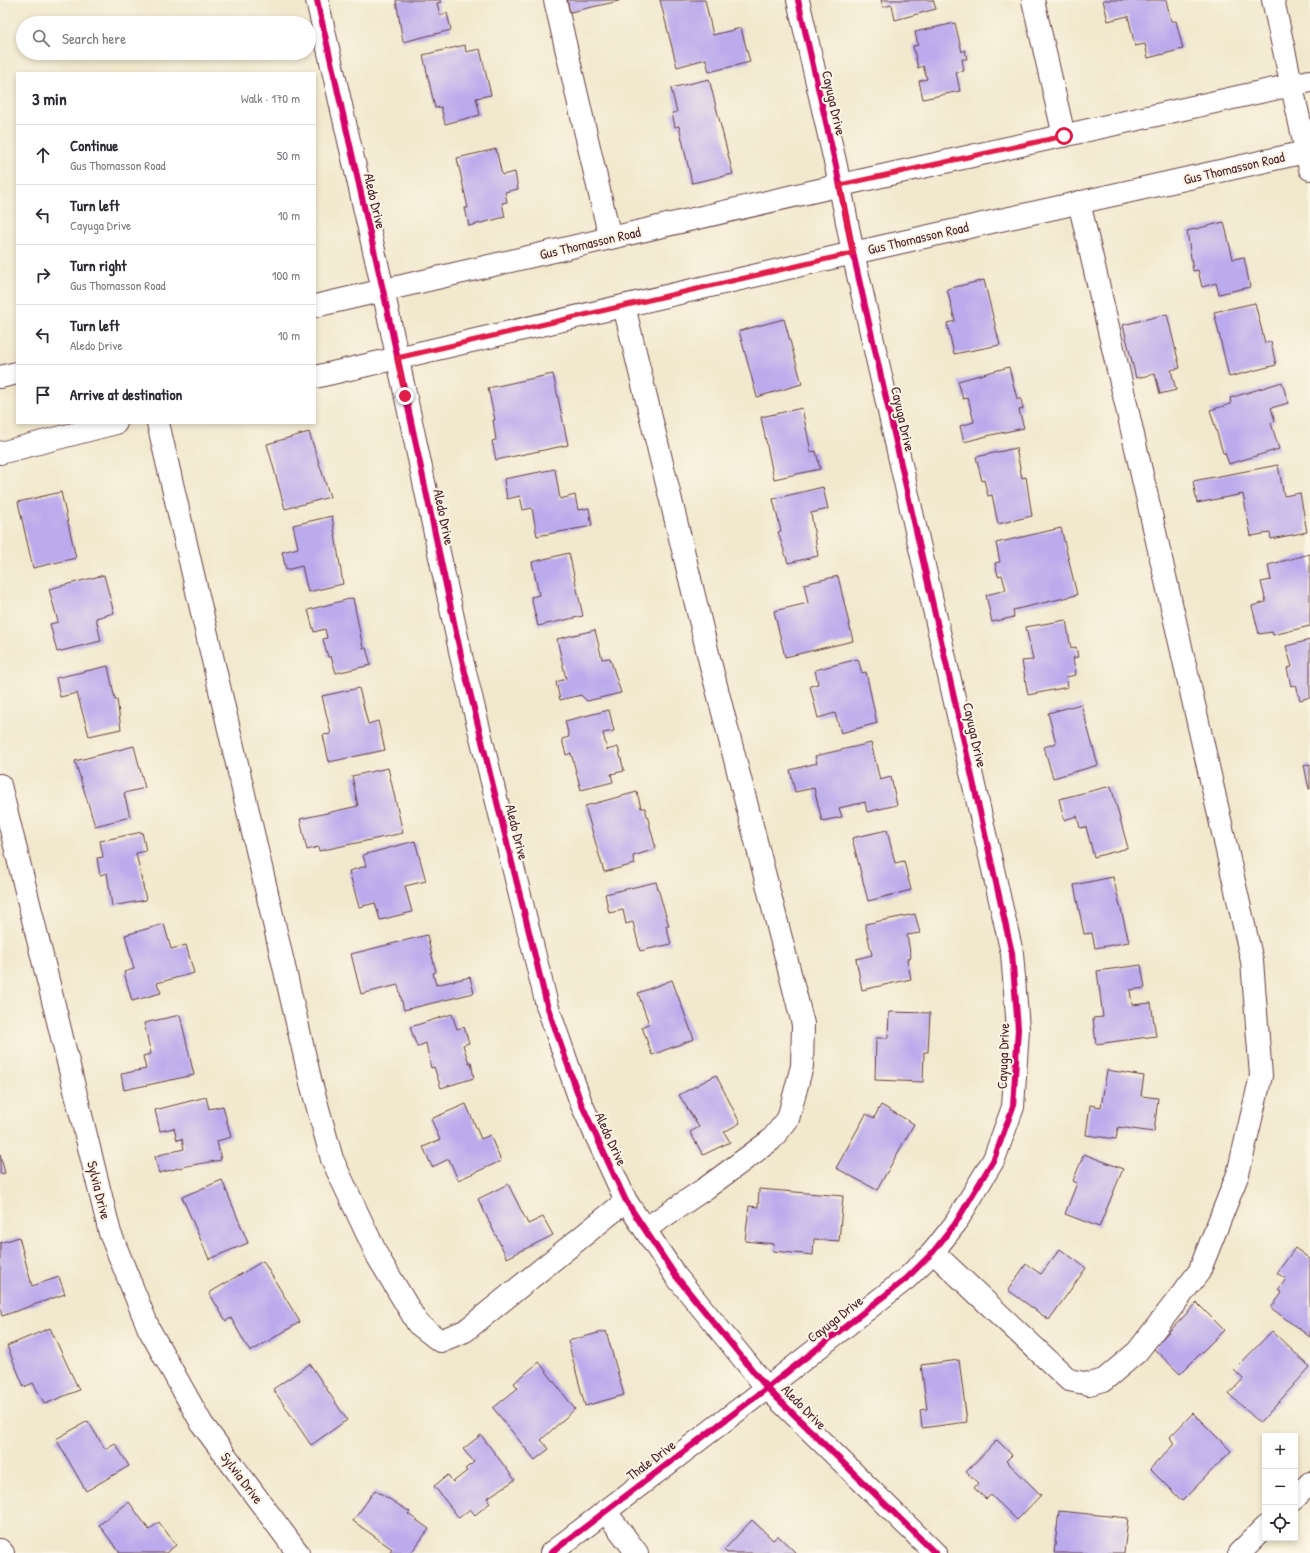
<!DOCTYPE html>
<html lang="en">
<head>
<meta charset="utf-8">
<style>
  body { margin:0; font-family:"Patrick Hand",sans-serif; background:#f2f2f3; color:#2b2b33 }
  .controls { position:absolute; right:12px; bottom:12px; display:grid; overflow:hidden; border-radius:0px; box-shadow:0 2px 6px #0003 }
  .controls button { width:36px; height:36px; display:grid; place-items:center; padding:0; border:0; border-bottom:1px solid #e1e1e2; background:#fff; color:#2b2b33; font:20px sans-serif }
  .stop { position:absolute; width:12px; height:12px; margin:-9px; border:3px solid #e11d48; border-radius:50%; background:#fff }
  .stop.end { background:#e11d48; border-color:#fff; box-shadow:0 1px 4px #0008 }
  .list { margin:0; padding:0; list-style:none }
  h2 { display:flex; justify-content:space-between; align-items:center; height:52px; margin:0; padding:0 16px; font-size:17px }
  h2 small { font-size:13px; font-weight:400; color:#7c7c81 }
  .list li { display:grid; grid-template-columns:26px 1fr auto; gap:12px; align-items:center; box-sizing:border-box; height:60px; padding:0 16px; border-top:1px solid #e1e1e2 }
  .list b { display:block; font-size:15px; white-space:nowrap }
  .list p { margin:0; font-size:13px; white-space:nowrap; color:#7c7c81 }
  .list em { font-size:13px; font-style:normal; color:#7c7c81 }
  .icon { flex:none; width:22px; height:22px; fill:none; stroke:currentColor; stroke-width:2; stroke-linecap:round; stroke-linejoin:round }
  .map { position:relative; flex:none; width:1310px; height:1553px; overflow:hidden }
  .search { position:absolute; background:#fff; box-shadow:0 2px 6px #0003; left:16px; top:16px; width:300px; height:44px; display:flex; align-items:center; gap:10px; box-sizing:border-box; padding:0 14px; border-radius:22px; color:#7c7c81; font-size:15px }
  .panel { position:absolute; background:#fff; box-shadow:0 2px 6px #0003; left:16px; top:72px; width:300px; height:352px; border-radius:0px }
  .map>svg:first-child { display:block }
  .building { fill:#bbaaec }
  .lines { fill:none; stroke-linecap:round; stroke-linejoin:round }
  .minor-casing { stroke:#633d43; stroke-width:24 }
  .major-casing { stroke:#633d43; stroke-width:24 }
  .minor { stroke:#fff; stroke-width:22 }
  .major { stroke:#fff; stroke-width:22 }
  .cycleway-casing { stroke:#fcf5e5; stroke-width:8 }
  .cycleway { stroke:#d6006c; stroke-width:6 }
  .route { stroke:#e11d48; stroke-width:5 }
  .labels { text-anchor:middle; stroke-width:4; stroke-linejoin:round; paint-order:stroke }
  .street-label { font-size:14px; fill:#4a1f2b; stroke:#fcf5e5 }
</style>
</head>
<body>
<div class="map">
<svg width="1310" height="1553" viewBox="0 0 1310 1553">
  <rect width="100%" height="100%" fill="#fcf5e5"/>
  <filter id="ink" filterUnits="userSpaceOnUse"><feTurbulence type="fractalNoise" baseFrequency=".025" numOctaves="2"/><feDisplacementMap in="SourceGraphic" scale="8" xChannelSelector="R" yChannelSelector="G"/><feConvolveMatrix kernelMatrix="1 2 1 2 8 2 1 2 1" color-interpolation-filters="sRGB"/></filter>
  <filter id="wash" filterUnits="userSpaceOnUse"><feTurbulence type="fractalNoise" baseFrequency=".012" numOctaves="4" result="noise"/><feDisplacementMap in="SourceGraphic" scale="16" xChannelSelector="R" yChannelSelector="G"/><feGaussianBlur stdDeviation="0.9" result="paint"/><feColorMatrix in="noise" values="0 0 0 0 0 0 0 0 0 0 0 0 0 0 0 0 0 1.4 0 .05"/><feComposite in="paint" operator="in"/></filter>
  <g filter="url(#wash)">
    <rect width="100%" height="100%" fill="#f1e8cd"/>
    <g id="blocks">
      <g class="building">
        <path d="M 396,0 L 440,0 L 441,2 L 437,3 L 440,15 L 447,13 L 451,30 L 403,42 Z"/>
        <path d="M 567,0 L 619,0 L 619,1 L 570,12 Z"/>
        <path d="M 660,0 L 705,0 L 713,35 L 741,28 L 750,62 L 709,72 L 706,59 L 677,67 Z"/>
        <path d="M 881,0 L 933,0 L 936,9 L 895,20 L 892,5 L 883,7 Z"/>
        <path d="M 1103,0 L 1166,0 L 1171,21 L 1176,21 L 1183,49 L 1148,58 L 1145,44 L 1135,46 L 1128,16 L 1108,21 Z"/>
        <path d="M 955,23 L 962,52 L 965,50 L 967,59 L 962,59 L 964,71 L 956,72 L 960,91 L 923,99 L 919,81 L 927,79 L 923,66 L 918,68 L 913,46 L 918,45 L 915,32 Z"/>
        <path d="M 465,45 L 466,52 L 480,49 L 491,95 L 476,98 L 480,115 L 445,124 L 441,107 L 435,108 L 423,55 Z"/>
        <path d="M 709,79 L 733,174 L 692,183 L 679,126 L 675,127 L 672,113 L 677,112 L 671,88 Z"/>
        <path d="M 496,149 L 502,175 L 515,172 L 518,189 L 505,192 L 507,202 L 502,203 L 505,217 L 469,226 L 465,208 L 468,208 L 457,158 Z"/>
        <path d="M 1224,222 L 1233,259 L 1244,257 L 1250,287 L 1219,294 L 1216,283 L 1202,287 L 1198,270 L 1193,271 L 1187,231 Z"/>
        <path d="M 984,280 L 1000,345 L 954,354 L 947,323 L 955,321 L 947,289 Z"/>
        <path d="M 1255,303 L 1265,343 L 1271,342 L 1276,365 L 1229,377 L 1214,312 Z"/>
        <path d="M 1167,314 L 1180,368 L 1171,370 L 1176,390 L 1160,394 L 1155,374 L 1136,378 L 1123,325 Z"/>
        <path d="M 784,319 L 802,384 L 757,397 L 739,331 Z"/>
        <path d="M 1009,367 L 1017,399 L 1021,399 L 1023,409 L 1019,410 L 1024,428 L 991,435 L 964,442 L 960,426 L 974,422 L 968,398 L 963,399 L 958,381 Z"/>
        <path d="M 553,374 L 568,445 L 496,460 L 492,441 L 496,440 L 493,420 L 495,420 L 488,388 Z"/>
        <path d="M 1282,382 L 1288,403 L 1271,408 L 1275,421 L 1271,423 L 1279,449 L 1229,464 L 1225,453 L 1223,453 L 1210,410 L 1231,404 L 1230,398 Z"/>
        <path d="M 802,408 L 811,452 L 816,451 L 820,469 L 774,479 L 761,417 Z"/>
        <path d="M 309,432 L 330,497 L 285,509 L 267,444 Z"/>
        <path d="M 1016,448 L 1022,478 L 1026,477 L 1032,516 L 998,524 L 992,495 L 988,496 L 984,480 L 982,481 L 976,457 Z"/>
        <path d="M 1278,465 L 1284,496 L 1300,493 L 1307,532 L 1271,539 L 1270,533 L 1251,536 L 1243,494 L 1197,503 L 1193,481 Z"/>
        <path d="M 555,469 L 560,499 L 575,495 L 578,510 L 589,508 L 592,526 L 537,536 L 532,508 L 523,510 L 520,496 L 507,499 L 504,479 Z"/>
        <path d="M 823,487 L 828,509 L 811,513 L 818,556 L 788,563 L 778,532 L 781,531 L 773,499 Z"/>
        <path d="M 61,492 L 76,558 L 33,568 L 18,502 Z"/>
        <path d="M 332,516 L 343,584 L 308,592 L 302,566 L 286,570 L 282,552 L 298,548 L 293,525 Z"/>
        <path d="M 1061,528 L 1077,595 L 1013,610 L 1014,617 L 992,622 L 986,595 L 1006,590 L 1002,575 L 998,576 L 995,563 L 1000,562 L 996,543 Z"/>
        <path d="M 569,553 L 583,616 L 538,626 L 531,597 L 539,595 L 532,562 Z"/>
        <path d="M 1310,554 L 1310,626 L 1273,635 L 1272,632 L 1259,634 L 1252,606 L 1266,602 L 1261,582 L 1271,580 L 1268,565 Z"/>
        <path d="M 104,575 L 114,613 L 96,618 L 101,641 L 57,652 L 50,624 L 58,622 L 49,589 Z"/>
        <path d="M 838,576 L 853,641 L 785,657 L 774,611 L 808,603 L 804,584 Z"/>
        <path d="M 353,598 L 363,648 L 366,648 L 371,665 L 336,673 L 331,657 L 328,657 L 323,639 L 327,638 L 325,629 L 314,632 L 308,610 Z"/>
        <path d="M 1066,620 L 1071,649 L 1076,647 L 1078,657 L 1073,658 L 1076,675 L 1066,677 L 1068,687 L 1028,695 L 1022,661 L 1033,660 L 1026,627 Z"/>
        <path d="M 595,630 L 602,659 L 610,658 L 621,693 L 587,701 L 581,695 L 560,700 L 556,682 L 566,679 L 557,639 Z"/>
        <path d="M 1310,640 L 1310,697 L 1300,700 L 1296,685 L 1291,686 L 1287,668 L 1292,667 L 1286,646 Z"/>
        <path d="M 858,659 L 862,673 L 866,672 L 877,723 L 841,733 L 835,713 L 818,718 L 810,686 L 818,684 L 815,670 Z"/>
        <path d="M 108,666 L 115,700 L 117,699 L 121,729 L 89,736 L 77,693 L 60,697 L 56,678 Z"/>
        <path d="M 359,688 L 368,724 L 378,721 L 385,750 L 329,762 L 323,735 L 331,734 L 322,696 Z"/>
        <path d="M 1081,704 L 1098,765 L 1053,778 L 1044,747 L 1056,743 L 1048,713 Z"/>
        <path d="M 609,710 L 614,731 L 603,733 L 607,750 L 618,747 L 624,771 L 611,774 L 613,782 L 581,790 L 571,753 L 566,755 L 562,739 L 569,737 L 565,721 Z"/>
        <path d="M 871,743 L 880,780 L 891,777 L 897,805 L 867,812 L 865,802 L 839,808 L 842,817 L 822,821 L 814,788 L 795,792 L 790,770 L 817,763 L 815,756 Z"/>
        <path d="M 134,746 L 145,788 L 124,793 L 130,817 L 95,826 L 75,761 Z"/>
        <path d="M 1310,764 L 1310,789 L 1309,789 L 1304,765 Z"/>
        <path d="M 388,768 L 403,833 L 319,851 L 318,847 L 307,850 L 300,819 L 358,806 L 352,776 Z"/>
        <path d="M 1111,786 L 1128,848 L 1094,857 L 1086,827 L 1080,828 L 1077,816 L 1064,820 L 1059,799 Z"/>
        <path d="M 637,792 L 641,808 L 645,808 L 656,849 L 633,856 L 635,864 L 604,872 L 585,806 Z"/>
        <path d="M 887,830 L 895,863 L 904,861 L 911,890 L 868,901 L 852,838 Z"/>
        <path d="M 142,832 L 146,851 L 136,853 L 146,900 L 112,906 L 107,873 L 100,875 L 97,858 L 103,857 L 100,841 Z"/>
        <path d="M 415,841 L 426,881 L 405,886 L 412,912 L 380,920 L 375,903 L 359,907 L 349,871 L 366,866 L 363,855 Z"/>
        <path d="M 1113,877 L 1129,942 L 1095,948 L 1092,933 L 1084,934 L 1074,885 Z"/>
        <path d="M 656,882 L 669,926 L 666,926 L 671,944 L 640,951 L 633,922 L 626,924 L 623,910 L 609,913 L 605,894 Z"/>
        <path d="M 915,914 L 920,933 L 907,935 L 911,958 L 907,959 L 911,979 L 862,990 L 856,959 L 872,955 L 865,924 Z"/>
        <path d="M 164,924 L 171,949 L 186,945 L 194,973 L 157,983 L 161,993 L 132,1001 L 124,972 L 134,969 L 125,935 Z"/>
        <path d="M 427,935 L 436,972 L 433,973 L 436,985 L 470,977 L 474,993 L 404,1010 L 398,985 L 361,994 L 351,954 Z"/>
        <path d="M 1141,965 L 1145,988 L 1130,990 L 1132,1005 L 1151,1003 L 1156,1036 L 1096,1044 L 1093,1018 L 1103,1017 L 1097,971 Z"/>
        <path d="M 672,980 L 694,1039 L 652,1055 L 642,1027 L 649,1024 L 638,993 Z"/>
        <path d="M 889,1012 L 930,1013 L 928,1052 L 924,1052 L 923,1082 L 875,1080 L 876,1038 L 888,1038 Z"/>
        <path d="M 452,1014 L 457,1029 L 464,1027 L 469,1043 L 463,1045 L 469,1063 L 471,1062 L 474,1078 L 441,1088 L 434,1067 L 431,1068 L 426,1043 L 417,1047 L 410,1027 Z"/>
        <path d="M 180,1015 L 194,1075 L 124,1090 L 121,1074 L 146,1069 L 143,1056 L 151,1054 L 144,1023 Z"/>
        <path d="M 1107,1070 L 1144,1076 L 1141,1096 L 1158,1098 L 1154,1132 L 1118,1127 L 1116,1139 L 1086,1135 L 1090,1105 L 1101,1107 Z"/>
        <path d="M 716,1075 L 740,1123 L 724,1132 L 730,1142 L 703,1155 L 690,1132 L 699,1127 L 679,1095 Z"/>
        <path d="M 206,1097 L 209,1109 L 223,1106 L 231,1137 L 217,1141 L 221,1160 L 187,1166 L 159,1173 L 155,1156 L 184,1149 L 182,1139 L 177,1140 L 174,1128 L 160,1131 L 155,1110 Z"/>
        <path d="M 466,1104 L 481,1139 L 490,1135 L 501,1161 L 458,1180 L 449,1159 L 432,1167 L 423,1147 L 440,1140 L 431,1119 Z"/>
        <path d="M 881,1105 L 914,1124 L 877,1190 L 836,1168 L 866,1114 L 874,1118 Z"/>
        <path d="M 0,1154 L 5,1173 L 0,1174 Z"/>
        <path d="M 1084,1154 L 1123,1169 L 1099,1227 L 1065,1214 L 1077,1183 L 1073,1181 Z"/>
        <path d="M 222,1180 L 248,1243 L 209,1259 L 182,1197 Z"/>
        <path d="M 508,1184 L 528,1224 L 543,1217 L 553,1235 L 507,1258 L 478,1199 Z"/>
        <path d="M 759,1189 L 843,1196 L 839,1241 L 814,1239 L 813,1255 L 773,1251 L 774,1244 L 745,1241 L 749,1206 L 758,1207 Z"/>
        <path d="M 19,1237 L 32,1286 L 59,1277 L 65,1294 L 2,1316 L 0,1309 L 0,1243 Z"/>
        <path d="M 1295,1248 L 1310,1259 L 1310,1337 L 1271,1308 L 1282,1293 L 1278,1290 L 1286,1279 L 1277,1273 Z"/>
        <path d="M 1060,1249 L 1086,1268 L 1049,1320 L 1008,1290 L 1026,1264 L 1041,1274 Z"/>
        <path d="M 263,1261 L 300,1322 L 250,1352 L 231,1318 L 226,1321 L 209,1293 Z"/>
        <path d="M 1197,1303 L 1224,1330 L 1180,1374 L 1153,1348 Z"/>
        <path d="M 50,1328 L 79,1390 L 45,1404 L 33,1383 L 24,1387 L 7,1346 Z"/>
        <path d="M 606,1331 L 624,1395 L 585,1406 L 568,1341 Z"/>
        <path d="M 1272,1331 L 1310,1367 L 1260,1423 L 1229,1394 L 1243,1379 L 1234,1370 Z"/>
        <path d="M 959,1360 L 967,1422 L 922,1428 L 920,1410 L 927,1409 L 921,1365 Z"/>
        <path d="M 539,1362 L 575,1409 L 541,1440 L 549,1449 L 535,1460 L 493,1408 L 518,1388 L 514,1383 Z"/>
        <path d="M 310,1364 L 347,1420 L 311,1445 L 273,1389 Z"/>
        <path d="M 1193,1413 L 1231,1451 L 1182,1501 L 1150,1469 L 1174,1444 L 1170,1437 Z"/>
        <path d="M 88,1421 L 105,1449 L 115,1443 L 129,1466 L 86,1491 L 56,1439 Z"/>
        <path d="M 481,1435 L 515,1480 L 487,1498 L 490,1503 L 475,1515 L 470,1509 L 459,1518 L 434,1486 L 448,1475 L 453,1482 L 467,1471 L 465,1469 L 474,1462 L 463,1449 Z"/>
        <path d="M 997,1440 L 1012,1455 L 1006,1461 L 1041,1495 L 1017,1520 L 991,1495 L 986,1499 L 974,1488 L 978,1483 L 966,1472 Z"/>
        <path d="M 375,1490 L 410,1512 L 408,1514 L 429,1529 L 411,1553 L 389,1553 L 392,1549 L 353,1521 Z"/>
        <path d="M 129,1502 L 149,1530 L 159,1522 L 176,1545 L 166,1553 L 120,1553 L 99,1525 Z"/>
        <path d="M 1059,1511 L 1128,1518 L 1124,1553 L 1054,1553 Z"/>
        <path d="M 752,1520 L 773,1540 L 778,1536 L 796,1553 L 727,1553 L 724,1550 Z"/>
      </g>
    </g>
  </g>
  <g filter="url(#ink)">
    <use href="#blocks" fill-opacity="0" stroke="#633d43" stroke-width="1"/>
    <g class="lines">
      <defs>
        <g id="minor">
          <path d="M 317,0 L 383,290 L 462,660 L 547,1005 L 581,1103 L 626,1201 L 675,1275 L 767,1388 L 935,1553"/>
          <path d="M 555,0 L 610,238"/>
          <path d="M 1033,0 L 1064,136"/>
          <path d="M 1273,0 L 1310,169"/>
          <path d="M 624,306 L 711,666 L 803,1024 L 802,1066 L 788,1119 L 771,1140 L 706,1188 L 645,1229"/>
          <path d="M 158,423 L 311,1083 L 332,1159 L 378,1257 L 418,1324 L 440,1341 L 465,1331 L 626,1201"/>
          <path d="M 0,785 L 110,1233 L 149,1329 L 202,1424 L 298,1553"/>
          <path d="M 933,1252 L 1069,1380 L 1089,1384 L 1104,1380 L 1137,1352 L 1199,1272 L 1238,1174 L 1261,1076 L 1252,961 L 1126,404 L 1079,202"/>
          <path d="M 1295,1498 L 1310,1483"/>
          <path d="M 605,1511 L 637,1553"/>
          <path d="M 0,1550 L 3,1553"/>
          <path d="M 551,1553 L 767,1388 L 907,1278 L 933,1252 L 955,1224 L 994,1159 L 1013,1107 L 1018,1029 L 1012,953 L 853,253 L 836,166 L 798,0"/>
          <path d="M 1239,1553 L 1265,1527"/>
        </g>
        <g id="major">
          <path d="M 315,306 L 841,185 L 1310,81"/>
          <path d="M 0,377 L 17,373"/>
          <path d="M 315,377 L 853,253 L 1310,151"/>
          <path d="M 0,453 L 116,423"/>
        </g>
      </defs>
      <use href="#minor" class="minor-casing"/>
      <use href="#major" class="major-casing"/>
      <use href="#minor" class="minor"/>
      <use href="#major" class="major"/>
      <defs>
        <g id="cycleway">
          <path d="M 317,0 L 383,290 L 462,660 L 547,1005 L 581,1103 L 626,1201 L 675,1275 L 767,1388 L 935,1553"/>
          <path d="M 551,1553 L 767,1388 L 907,1278 L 933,1252 L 955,1224 L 994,1159 L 1013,1107 L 1018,1029 L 1012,953 L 853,253 L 836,166 L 798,0"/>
        </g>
      </defs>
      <use href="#cycleway" class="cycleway-casing"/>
      <use href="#cycleway" class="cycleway"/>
    </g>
  </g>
  <g class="lines" filter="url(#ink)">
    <path class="route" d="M 405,396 L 397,358 L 853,253 L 840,185 L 1064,136"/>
  </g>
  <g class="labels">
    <g class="street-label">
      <text transform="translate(834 103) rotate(77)" y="5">Cayuga Drive</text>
      <text transform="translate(1234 168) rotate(-13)" y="5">Gus Thomasson Road</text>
      <text transform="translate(375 201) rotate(77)" y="5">Aledo Drive</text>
      <text transform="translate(918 238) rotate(-13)" y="5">Gus Thomasson Road</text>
      <text transform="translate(590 243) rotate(-13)" y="5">Gus Thomasson Road</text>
      <text transform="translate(903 419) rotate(77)" y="5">Cayuga Drive</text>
      <text transform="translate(444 517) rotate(78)" y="5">Aledo Drive</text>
      <text transform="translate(975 735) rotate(77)" y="5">Cayuga Drive</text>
      <text transform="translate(517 832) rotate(76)" y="5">Aledo Drive</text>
      <text transform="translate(1003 1056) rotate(-88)" y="5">Cayuga Drive</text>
      <text transform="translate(611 1139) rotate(65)" y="5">Aledo Drive</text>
      <text transform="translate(99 1190) rotate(76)" y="5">Sylvia Drive</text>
      <text transform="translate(835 1319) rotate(-38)" y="5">Cayuga Drive</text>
      <text transform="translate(804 1407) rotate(45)" y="5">Aledo Drive</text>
      <text transform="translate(651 1460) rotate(-37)" y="5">Thale Drive</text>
      <text transform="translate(242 1478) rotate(53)" y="5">Sylvia Drive</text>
    </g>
  </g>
</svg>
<div class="controls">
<button>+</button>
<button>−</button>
<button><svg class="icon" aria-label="locate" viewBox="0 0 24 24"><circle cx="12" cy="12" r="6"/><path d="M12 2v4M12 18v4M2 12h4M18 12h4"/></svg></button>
</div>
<div class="stop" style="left:1064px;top:136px"></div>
<div class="stop end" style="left:405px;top:396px"></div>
<div class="search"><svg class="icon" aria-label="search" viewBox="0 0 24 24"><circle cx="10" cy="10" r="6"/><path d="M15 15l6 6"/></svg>Search here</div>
<section class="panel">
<h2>3 min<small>Walk · 170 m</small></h2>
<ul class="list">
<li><svg class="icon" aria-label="ahead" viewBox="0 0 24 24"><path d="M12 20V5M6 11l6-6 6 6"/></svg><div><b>Continue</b><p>Gus Thomasson Road</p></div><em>50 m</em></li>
<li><svg class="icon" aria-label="left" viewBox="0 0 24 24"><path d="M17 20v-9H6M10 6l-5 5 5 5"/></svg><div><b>Turn left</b><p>Cayuga Drive</p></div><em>10 m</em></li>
<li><svg class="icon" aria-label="right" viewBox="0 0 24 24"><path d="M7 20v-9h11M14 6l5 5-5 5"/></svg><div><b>Turn right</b><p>Gus Thomasson Road</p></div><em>100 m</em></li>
<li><svg class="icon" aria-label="left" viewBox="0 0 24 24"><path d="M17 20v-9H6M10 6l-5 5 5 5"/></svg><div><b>Turn left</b><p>Aledo Drive</p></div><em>10 m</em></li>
<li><svg class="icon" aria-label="arrive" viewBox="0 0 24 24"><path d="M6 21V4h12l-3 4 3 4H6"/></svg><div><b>Arrive at destination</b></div></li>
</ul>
</section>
</div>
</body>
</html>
